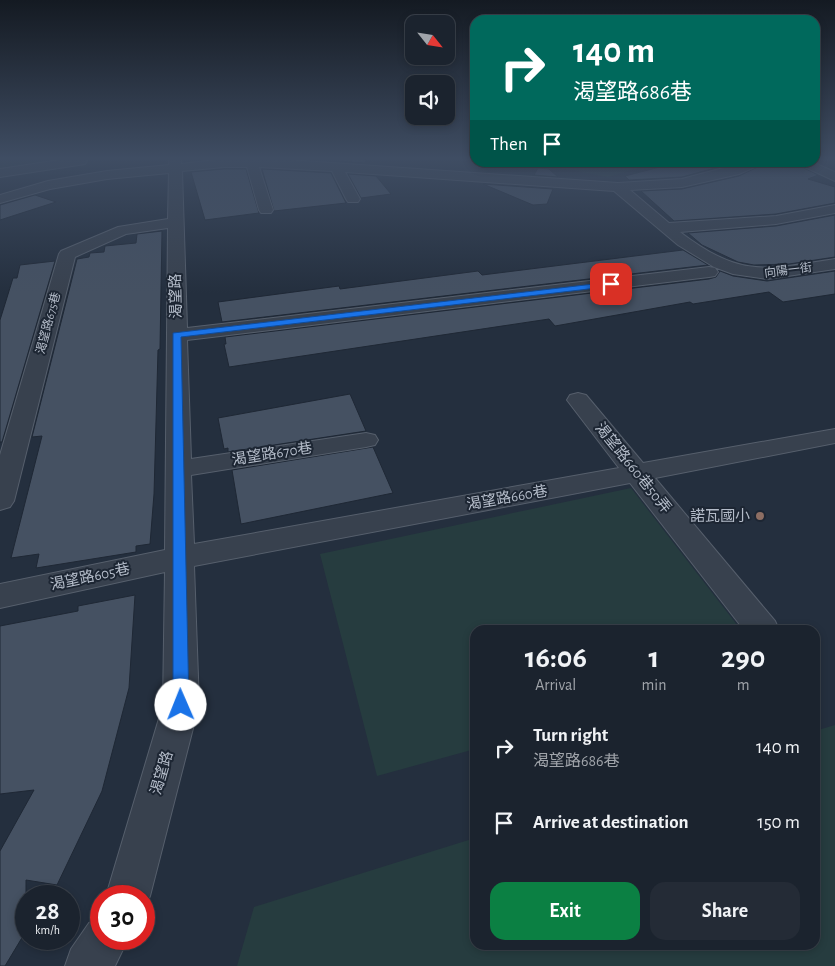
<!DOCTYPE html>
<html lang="en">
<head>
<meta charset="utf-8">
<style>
	body { margin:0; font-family:"Alegreya Sans","Noto Sans TC",sans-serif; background:#242b36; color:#f1f3f6; height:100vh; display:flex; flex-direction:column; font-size:19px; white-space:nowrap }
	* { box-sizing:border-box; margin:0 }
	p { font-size:16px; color:#a0a4aa }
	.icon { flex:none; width:28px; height:28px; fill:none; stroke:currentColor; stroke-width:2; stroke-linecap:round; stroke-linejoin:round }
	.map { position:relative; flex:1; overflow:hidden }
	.drawer { position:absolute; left:470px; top:625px; width:350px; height:325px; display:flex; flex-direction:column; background:#1b232e; border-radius:15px; box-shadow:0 2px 8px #0003,0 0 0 1px #39404a }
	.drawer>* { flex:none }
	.top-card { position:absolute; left:470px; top:15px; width:350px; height:152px; border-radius:15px; box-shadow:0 2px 8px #0003,0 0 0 1px #39404a; background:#00695c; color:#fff; overflow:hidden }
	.needle { width:32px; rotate:120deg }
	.tools { position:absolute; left:405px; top:15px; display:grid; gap:10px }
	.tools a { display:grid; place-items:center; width:50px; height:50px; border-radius:10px; background:#1b232e; box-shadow:0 2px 8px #0003,0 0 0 1px #39404a; font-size:25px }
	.speed { position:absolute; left:15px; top:885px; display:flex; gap:10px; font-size:25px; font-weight:700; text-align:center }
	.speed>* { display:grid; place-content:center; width:65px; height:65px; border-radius:50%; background:#1b232e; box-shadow:0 2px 8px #0003,0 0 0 1px #39404a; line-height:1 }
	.speed small { font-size:12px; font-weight:400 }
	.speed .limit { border:8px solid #d22; background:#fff; color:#111 }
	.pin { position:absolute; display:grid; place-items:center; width:42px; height:42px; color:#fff; margin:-21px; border-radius:10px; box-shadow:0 2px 8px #0006 }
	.me { position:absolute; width:55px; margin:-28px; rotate:359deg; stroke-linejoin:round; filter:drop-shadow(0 0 4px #0008) }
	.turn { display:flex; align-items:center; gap:18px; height:105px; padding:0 20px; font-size:22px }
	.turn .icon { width:65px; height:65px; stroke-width:2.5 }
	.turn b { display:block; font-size:35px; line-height:42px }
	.then { display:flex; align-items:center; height:48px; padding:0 20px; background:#0003; gap:10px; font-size:19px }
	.eta { display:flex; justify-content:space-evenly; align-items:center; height:85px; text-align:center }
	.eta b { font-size:30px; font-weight:600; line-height:35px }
	.cta { display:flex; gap:10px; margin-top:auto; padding:10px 20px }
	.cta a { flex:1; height:58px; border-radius:15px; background:#0b8043; color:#fff; font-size:20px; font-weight:600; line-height:58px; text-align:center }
	.cta a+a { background:#242b36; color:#f1f3f6 }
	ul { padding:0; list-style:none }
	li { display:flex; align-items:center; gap:15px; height:75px; padding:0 20px }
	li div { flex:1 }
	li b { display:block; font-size:19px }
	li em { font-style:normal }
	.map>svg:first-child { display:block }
	.green { fill:#263c3f }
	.building { fill:#455162; stroke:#1f2835 }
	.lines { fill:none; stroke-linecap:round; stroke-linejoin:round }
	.minor-casing { stroke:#565f6c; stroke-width:2 }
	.minor { fill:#38414e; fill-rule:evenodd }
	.route { fill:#1a73e8; stroke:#114b97 }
	.education-dot { fill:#8d6e63; stroke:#1d2633; stroke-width:2 }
	.labels { text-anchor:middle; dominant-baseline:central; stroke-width:4; stroke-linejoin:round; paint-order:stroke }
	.far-street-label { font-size:12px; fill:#b4bcc9; stroke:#1d2633 }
	.street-label { font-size:15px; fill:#b4bcc9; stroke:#1d2633 }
	.poi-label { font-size:15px; fill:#b4bcc9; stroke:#1d2633; text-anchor:end }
</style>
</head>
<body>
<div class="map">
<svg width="835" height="966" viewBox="0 0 835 966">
	<rect width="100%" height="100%" fill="#242f3e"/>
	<!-- green -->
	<g class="green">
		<polygon points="0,157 79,157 0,168"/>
		<polygon points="570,162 654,162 654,163 608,177 556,167"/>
		<polygon points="631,488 741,630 475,630 475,749 377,776 320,554"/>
		<polygon points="835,725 835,966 237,966 254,907 475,838 475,945 815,945 815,731"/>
	</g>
	<!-- building -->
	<g class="building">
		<polygon points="280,157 365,157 366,163"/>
		<polygon points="679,162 737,162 682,177 629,180 625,176"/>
		<polygon points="768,162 792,162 818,175 808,179 835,187 835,203 776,214 674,221 641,191 682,189 739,176"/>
		<polygon points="538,168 549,169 558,177 534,175"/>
		<polygon points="224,169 246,169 259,213 205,220 191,172"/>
		<polygon points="262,169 331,173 346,203 274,211"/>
		<polygon points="348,174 376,176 391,194 361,198"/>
		<polygon points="483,184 553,189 547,204 533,205"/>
		<polygon points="35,195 56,202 0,220 0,205"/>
		<polygon points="835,215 835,257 789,264 754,265 738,262 702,245 688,233 776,226"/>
		<polygon points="162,231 160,349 158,350 154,494 150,544 136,546 136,552 36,568 39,554 11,558 42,436 32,437 77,259 89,257 90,253 104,252 105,246 136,243 137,234"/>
		<polygon points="683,250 708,265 222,322 218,302 339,286 340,289 478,271 482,275"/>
		<polygon points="55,261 2,442 0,442 0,320 5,304 13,278 17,278 20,265"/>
		<polygon points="720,271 733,276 767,281 835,271 835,294 783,302 769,292 693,304 690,302 555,326 549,319 229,367 224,344 226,344 225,337 709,279 716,277"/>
		<polygon points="350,394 366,431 228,452 228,448 224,449 218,418"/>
		<polygon points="373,447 393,493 241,524 232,470"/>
		<polygon points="135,595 129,688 102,791 57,885 26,880 26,931 5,966 0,966 0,851 34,790 0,794 0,626 78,611 78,606"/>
	</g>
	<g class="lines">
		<defs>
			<g id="minor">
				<polygon points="80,157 85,158 87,161 85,164 0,177 0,169"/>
				<path d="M169 157H181V164L224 159H275L618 183 682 179 746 162H766L739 174 682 187 630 190 669 223 776 216 835 205V213L776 224 680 232C741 278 764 270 835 259V269L767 279 733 274 714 267 678 245 614 191 345 172 360 199 358 202H348L346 199 332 171 259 167 273 210 271 213H261L259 210 247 167H224L182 171 187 328 709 267 715 268 718 272 715 276 709 277 187 340 191 459 366 433 375 435 378 440 375 445 366 447 191 475 194 544 619 468 567 400 570 395 578 393 586 395 643 463 835 429V443L655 478 775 621 779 630H744L630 483 194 566 199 705 150 896 144 911V896H106L163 705 165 572 0 608V584L165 550 168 228 126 234 75 257 14 501 10 507 0 510V455L59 254 61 251 118 227 168 219 169 173 107 179 50 189 0 203V195L48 181 107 171 169 165Z"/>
				<polygon points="794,162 812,162 835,172 835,181"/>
				<polygon points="101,918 101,939 128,939 115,966 65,966 71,949 89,923"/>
			</g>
		</defs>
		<!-- minor casing -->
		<use href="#minor" class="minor-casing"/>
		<!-- minor -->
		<use href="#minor" class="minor"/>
	</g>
	<!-- sky -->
	<linearGradient id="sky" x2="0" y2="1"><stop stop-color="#141a22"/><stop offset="0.54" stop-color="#3f4d63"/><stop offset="1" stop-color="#3f4d63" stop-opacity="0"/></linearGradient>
	<rect width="835" height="293" fill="url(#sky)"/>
	<!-- route -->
	<polygon class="route" points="611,282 615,284 614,286 181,337 189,705 187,710 181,712 176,710 173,705 173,333"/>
	<!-- markers -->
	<circle class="education-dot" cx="760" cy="516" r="5"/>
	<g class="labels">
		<!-- far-street labels -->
		<g class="far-street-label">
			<text transform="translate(788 270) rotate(-7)">向陽一街</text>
			<text transform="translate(48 323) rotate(-75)">渴望路675巷</text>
		</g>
		<!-- street labels -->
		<g class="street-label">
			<text transform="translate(176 296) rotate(-91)">渴望路</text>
			<text transform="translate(272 454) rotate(-9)">渴望路670巷</text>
			<text transform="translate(633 468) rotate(51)">渴望路660巷50弄</text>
			<text transform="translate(507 498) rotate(-10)">渴望路660巷</text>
			<text transform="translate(90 577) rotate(-12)">渴望路605巷</text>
			<text transform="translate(162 773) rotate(-74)">渴望路</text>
		</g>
		<!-- poi labels -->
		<g class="poi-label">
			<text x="750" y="516">諾瓦國小</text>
		</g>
	</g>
</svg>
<div class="tools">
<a><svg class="needle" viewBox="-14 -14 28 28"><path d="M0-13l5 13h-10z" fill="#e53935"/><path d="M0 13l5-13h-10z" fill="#a0a4aa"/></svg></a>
<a><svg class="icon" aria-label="sound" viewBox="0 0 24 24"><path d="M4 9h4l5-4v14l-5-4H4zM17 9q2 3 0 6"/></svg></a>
</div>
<div class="speed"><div>28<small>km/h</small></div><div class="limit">30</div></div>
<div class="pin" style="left:611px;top:284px;background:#d93025"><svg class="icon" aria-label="arrive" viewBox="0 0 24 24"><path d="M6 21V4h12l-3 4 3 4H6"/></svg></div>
<svg class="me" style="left:181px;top:705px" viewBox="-20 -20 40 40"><circle r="19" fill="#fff"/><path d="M0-13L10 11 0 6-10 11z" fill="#1a73e8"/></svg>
<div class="top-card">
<div class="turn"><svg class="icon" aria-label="right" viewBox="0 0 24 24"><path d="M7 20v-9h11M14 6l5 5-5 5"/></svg><div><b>140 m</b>渴望路686巷</div></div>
<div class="then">Then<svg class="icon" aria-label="arrive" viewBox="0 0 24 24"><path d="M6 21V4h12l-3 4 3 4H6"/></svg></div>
</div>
<section class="drawer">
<div class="eta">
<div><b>16:06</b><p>Arrival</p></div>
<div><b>1</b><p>min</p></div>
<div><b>290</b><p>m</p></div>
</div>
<ul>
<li><svg class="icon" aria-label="right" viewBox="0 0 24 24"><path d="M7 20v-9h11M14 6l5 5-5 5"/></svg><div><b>Turn right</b><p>渴望路686巷</p></div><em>140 m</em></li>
<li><svg class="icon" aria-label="arrive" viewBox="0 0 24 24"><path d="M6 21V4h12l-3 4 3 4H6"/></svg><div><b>Arrive at destination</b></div><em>150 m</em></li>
</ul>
<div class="cta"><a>Exit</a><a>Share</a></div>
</section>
</div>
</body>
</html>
